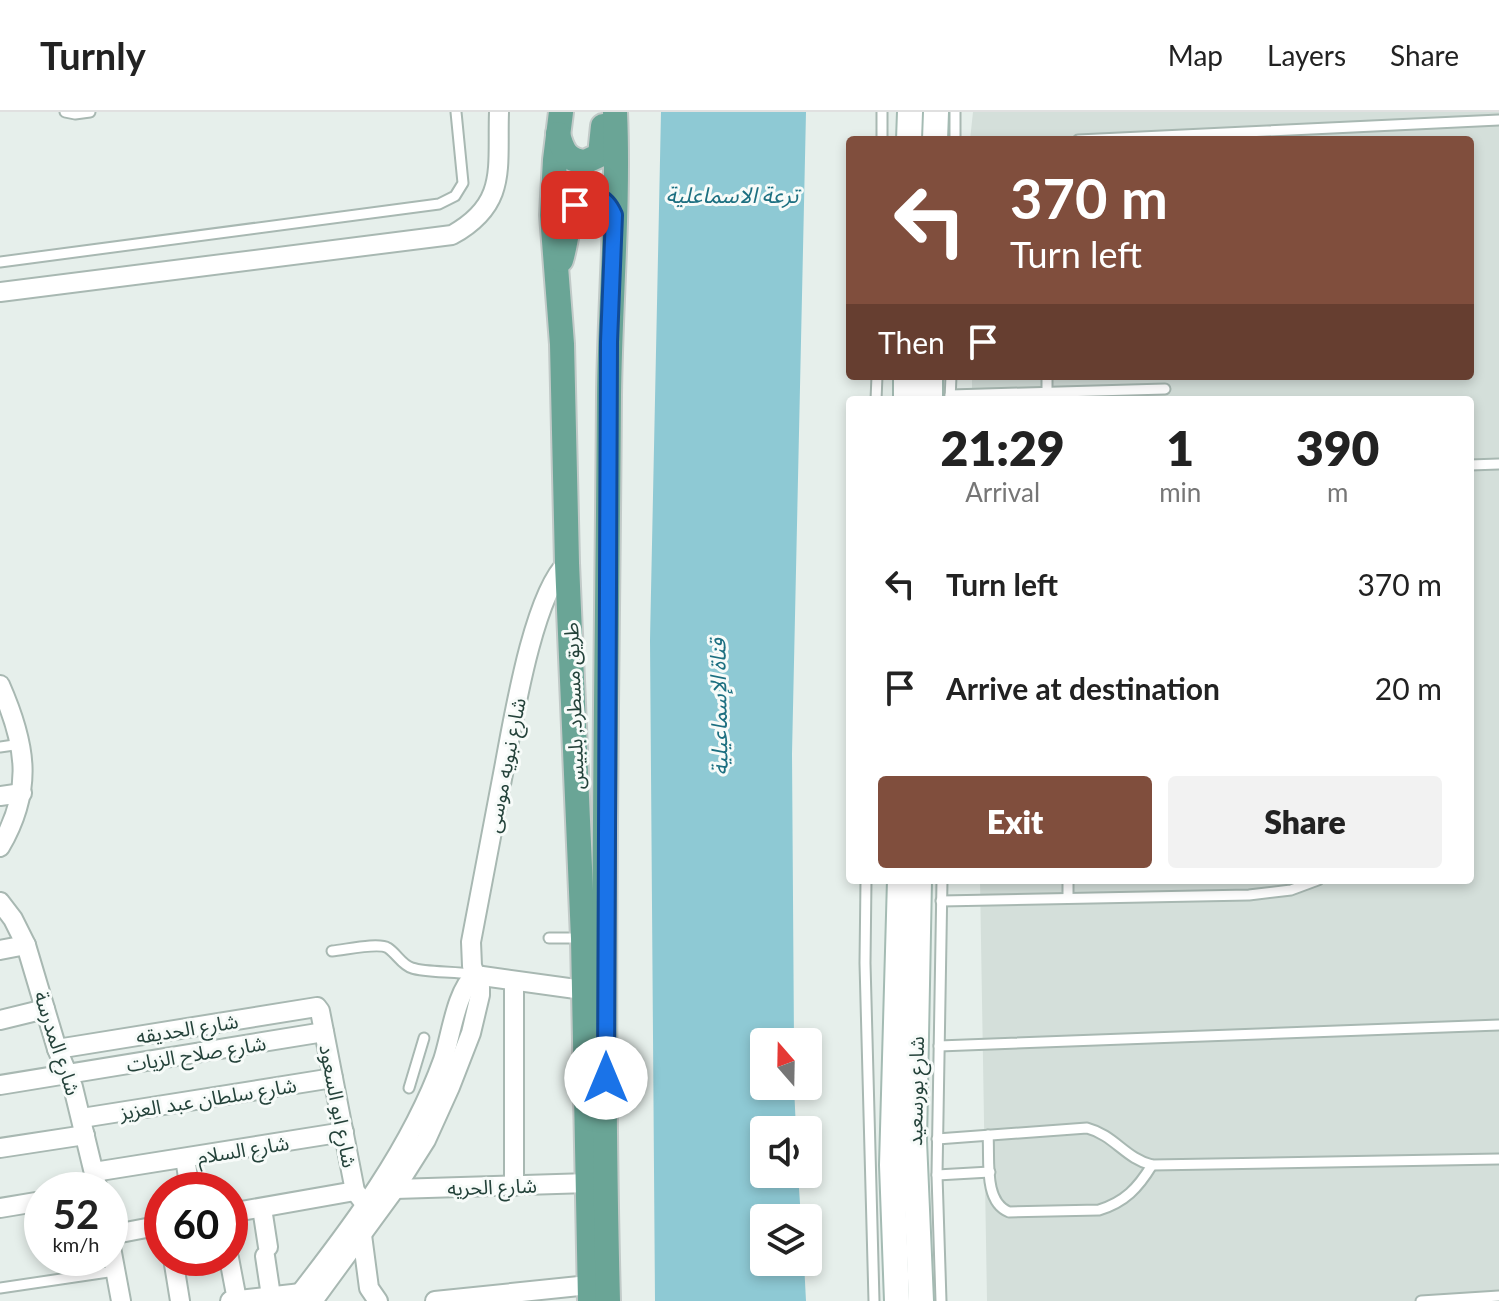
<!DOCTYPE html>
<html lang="en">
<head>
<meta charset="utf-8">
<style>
	body { margin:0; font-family:Lato,"Noto Sans Arabic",sans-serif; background:#f2f2f2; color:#222; height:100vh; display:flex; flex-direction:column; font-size:30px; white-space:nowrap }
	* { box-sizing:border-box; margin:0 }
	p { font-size:26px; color:#767676 }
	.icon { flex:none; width:44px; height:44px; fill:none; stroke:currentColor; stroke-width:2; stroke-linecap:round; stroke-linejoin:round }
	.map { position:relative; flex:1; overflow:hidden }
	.panel { position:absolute; left:846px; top:284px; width:628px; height:488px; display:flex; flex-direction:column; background:#fff; border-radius:8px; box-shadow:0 4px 12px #0003 }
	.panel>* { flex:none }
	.top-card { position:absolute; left:846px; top:24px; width:628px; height:244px; border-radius:8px; box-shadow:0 4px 12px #0003; background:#804e3d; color:#fff; overflow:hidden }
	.needle { width:52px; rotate:340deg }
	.fabs { position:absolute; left:750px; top:916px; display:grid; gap:16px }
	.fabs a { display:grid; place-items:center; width:72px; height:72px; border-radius:8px; background:#fff; box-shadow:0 4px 12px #0003; font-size:40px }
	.speed { position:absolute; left:24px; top:1060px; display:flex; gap:16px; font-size:40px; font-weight:700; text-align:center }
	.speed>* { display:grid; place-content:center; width:104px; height:104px; border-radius:50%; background:#fff; box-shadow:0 4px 12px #0003; line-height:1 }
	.speed small { font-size:20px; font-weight:400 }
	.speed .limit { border:12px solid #d22; background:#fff; color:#111 }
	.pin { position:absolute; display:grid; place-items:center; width:68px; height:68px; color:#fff; margin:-34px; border-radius:16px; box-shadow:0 4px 12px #0006 }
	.me { position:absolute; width:88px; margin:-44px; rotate:0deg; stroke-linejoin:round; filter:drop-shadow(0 0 6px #0008) }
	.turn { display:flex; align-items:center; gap:28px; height:168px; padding:0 32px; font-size:36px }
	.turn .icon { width:104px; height:104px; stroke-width:2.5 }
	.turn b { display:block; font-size:56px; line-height:68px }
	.then { display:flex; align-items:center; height:76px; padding:0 32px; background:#0003; gap:16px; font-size:30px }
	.eta { display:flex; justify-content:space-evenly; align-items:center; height:136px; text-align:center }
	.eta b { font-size:48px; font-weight:800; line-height:56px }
	.cta { display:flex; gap:16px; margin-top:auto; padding:16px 32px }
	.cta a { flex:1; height:92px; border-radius:8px; background:#804e3d; color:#fff; font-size:32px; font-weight:800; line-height:92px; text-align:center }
	.cta a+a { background:#f2f2f2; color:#222 }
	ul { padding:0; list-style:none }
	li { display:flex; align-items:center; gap:24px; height:104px; padding:0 32px }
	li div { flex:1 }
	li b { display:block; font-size:30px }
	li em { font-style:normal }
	header { display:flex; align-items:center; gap:48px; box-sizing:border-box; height:112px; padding:0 40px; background:#fff; border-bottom:2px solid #e0e0e0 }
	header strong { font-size:38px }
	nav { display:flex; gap:44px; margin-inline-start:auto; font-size:28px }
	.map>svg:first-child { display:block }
	.built { fill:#d4dfda }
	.water { fill:#8ec9d4 }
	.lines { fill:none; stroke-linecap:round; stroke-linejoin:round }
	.lane-casing { stroke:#a8b8b2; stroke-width:13 }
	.street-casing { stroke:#a8b8b2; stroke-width:22 }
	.secondary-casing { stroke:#a4bbb3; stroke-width:28 }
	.primary-casing { stroke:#c2cac8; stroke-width:28 }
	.lane { stroke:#fff; stroke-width:9 }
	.street { stroke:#fff; stroke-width:18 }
	.secondary { stroke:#fff; stroke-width:24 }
	.primary { stroke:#6aa596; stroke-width:24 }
	.route-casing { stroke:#114b97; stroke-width:20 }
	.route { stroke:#1a73e8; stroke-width:14 }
	.labels { text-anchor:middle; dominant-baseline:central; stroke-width:6; stroke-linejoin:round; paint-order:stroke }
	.street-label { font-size:20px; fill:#24423a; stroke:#f7fbf9 }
	.water-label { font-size:22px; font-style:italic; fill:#1c6f80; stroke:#f7fbf9 }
</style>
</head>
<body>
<header>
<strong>Turnly</strong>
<nav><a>Map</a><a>Layers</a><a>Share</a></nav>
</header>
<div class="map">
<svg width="1499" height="1189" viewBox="0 0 1499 1189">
	<rect width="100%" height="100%" fill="#e6efeb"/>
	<!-- built -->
	<polygon class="built" points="973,0 1499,0 1499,1189 987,1189 980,768 1470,768 1470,288 972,288 972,264 1470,264 1470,28 970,28"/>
	<!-- water -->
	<polygon class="water" points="661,0 806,0 792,642 794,930 764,930 764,974 794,974 796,1018 764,1018 764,1062 798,1062 801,1106 764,1106 764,1150 804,1150 806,1189 655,1189 650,528"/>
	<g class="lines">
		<defs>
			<g id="lane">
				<polyline points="65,0 75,2 90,0"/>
				<polyline points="882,28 882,0"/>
				<polyline points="955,28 955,0"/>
				<polyline points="1078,28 1499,8"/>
				<polyline points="0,150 439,92 455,84 463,71 456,0"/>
				<polyline points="1047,264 1047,282"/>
				<polyline points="950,283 1165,277"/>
				<polyline points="876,288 877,264"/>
				<polyline points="950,288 951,264"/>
				<polyline points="1470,353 1499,352"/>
				<polyline points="0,635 21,632"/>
				<polyline points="866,768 865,851 874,1189"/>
				<polyline points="1068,786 1068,768"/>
				<polyline points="941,789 1249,783 1291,778 1318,768"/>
				<polyline points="549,826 583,826"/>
				<path d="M332 839C345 838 378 830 388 836 397 842 402 853 412 856 427 861 456 859 475 863"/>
				<polyline points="939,934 1499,913"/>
				<polyline points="409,976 424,926"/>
				<path d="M988 1023C990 1046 983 1090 1009 1100L1099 1098C1125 1090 1138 1076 1152 1053"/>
				<path d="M937 1027 1087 1016C1114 1023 1126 1047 1152 1053L1499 1047"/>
				<polyline points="937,1063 990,1060"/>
				<polyline points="0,1176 115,1159"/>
				<polyline points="941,1189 937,1063 942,768"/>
				<polyline points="1421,1189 1499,1184"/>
			</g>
			<g id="street">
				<path d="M0 180 452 123C508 92 497 56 499 0"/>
				<path d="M0 573C26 632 34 677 0 735"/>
				<polyline points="0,684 22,681"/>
				<polyline points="0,790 13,807 26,833 57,937 73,975 98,1078"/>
				<polyline points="0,838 26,833"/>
				<polyline points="475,863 583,878"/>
				<polyline points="514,869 514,1074"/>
				<polyline points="0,908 45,897"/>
				<polyline points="57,937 317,895 320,899 355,1079 365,1092"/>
				<polyline points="0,973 324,920"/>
				<polyline points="82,1006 333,966"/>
				<polyline points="0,1036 85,1023"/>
				<polyline points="185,1046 190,1078"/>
				<polyline points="94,1060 344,1020"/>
				<polyline points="395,1077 589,1071"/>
				<polyline points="0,1096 42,1089"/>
				<polyline points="262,1096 268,1135"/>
				<polyline points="230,1101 355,1079"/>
				<polyline points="110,1123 162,1113"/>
				<polyline points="362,1123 369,1176 378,1189"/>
				<polyline points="110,1130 121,1189"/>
				<polyline points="265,1144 271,1184"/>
				<polyline points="173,1146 180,1189"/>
				<polyline points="229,1146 237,1188"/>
				<polyline points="230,1189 301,1181"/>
				<path d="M294 1189C352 1115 411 1037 443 948 451 924 456 879 475 863"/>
				<path d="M313 1189 395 1077 426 1028 450 975 471 921 480 883V875L472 854 471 830C481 776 492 721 502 667 512 616 532 484 567 451"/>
				<polyline points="435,1189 589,1173"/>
			</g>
			<g id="secondary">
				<polyline points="909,28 910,0"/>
				<polyline points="935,28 936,0"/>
				<polyline points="906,288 906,264"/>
				<polyline points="930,288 930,264"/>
				<polyline points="919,768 914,1029 921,1189"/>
				<polyline points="897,1189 892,1053 900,768"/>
			</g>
			<g id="primary">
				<polyline points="561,0 555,48 552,103 562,232 567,451 583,826 590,1189"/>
				<path d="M558 22C562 38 567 49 585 50L600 43 603 14"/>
				<path d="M561 148C569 125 567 70 604 87L614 103"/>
				<path d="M608 1189C600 887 607 585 609 284 610 189 619 94 615 0"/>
			</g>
		</defs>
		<!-- lane casing -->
		<use href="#lane" class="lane-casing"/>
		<!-- street casing -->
		<use href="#street" class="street-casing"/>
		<!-- secondary casing -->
		<use href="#secondary" class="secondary-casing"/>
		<!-- primary casing -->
		<use href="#primary" class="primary-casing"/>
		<!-- lane -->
		<use href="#lane" class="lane"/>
		<!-- street -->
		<use href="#street" class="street"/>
		<!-- secondary -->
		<use href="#secondary" class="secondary"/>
		<!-- primary -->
		<use href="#primary" class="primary"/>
	</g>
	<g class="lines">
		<defs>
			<path id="route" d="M575 93C590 77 606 84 614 103L609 230 606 966"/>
		</defs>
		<!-- route casing -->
		<use href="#route" class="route-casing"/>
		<!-- route -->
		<use href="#route" class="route"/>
	</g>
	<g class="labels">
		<!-- street labels -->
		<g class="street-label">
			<text transform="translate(573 594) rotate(-92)">طريق مسطرد, بلبيس</text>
			<text transform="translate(505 653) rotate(-79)">شارع نبويه موسى</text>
			<text transform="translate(187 916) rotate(-9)">شارع الحديقه</text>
			<text transform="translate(58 931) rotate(72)">شارع المدرسة</text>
			<text transform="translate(196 941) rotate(-9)">شارع صلاح الزيات</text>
			<text transform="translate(915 979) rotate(-89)">شارع بورسعيد</text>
			<text transform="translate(208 986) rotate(-9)">شارع سلطان عبد العزيز</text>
			<text transform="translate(339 994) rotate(79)">شارع ابو السعود</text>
			<text transform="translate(243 1037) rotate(-9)">شارع السلام</text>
			<text transform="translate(492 1074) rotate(-2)">شارع الحريه</text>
		</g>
		<!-- water labels -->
		<g class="water-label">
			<text x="732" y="82">ترعة الاسماعلية</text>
			<text transform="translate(718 595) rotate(-91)">قناة الإسماعيلية</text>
		</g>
	</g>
</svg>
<div class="fabs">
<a><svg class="needle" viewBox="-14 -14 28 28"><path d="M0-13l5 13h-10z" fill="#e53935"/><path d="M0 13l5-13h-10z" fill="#767676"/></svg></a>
<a><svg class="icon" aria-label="sound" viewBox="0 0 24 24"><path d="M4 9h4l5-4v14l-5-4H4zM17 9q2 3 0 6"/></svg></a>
<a><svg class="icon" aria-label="layers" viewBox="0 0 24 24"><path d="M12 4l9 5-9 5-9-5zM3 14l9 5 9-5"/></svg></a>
</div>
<div class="speed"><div>52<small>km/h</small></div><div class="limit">60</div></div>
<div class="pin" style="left:575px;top:93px;background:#d93025"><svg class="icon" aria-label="arrive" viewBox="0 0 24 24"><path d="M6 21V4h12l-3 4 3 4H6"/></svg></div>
<svg class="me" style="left:606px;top:966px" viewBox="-20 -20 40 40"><circle r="19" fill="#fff"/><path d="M0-13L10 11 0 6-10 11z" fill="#1a73e8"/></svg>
<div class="top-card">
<div class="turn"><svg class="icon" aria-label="left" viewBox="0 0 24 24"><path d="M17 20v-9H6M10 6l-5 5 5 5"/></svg><div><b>370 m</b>Turn left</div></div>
<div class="then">Then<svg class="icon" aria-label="arrive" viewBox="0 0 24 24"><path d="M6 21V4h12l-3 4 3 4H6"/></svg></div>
</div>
<section class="panel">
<div class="eta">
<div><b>21:29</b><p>Arrival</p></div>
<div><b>1</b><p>min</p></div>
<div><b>390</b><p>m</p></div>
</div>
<ul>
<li><svg class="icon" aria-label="left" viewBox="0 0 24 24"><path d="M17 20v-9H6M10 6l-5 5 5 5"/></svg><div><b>Turn left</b></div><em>370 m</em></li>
<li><svg class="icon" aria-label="arrive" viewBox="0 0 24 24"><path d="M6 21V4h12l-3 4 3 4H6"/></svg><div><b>Arrive at destination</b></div><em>20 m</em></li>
</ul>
<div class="cta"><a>Exit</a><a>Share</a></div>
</section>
</div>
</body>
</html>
